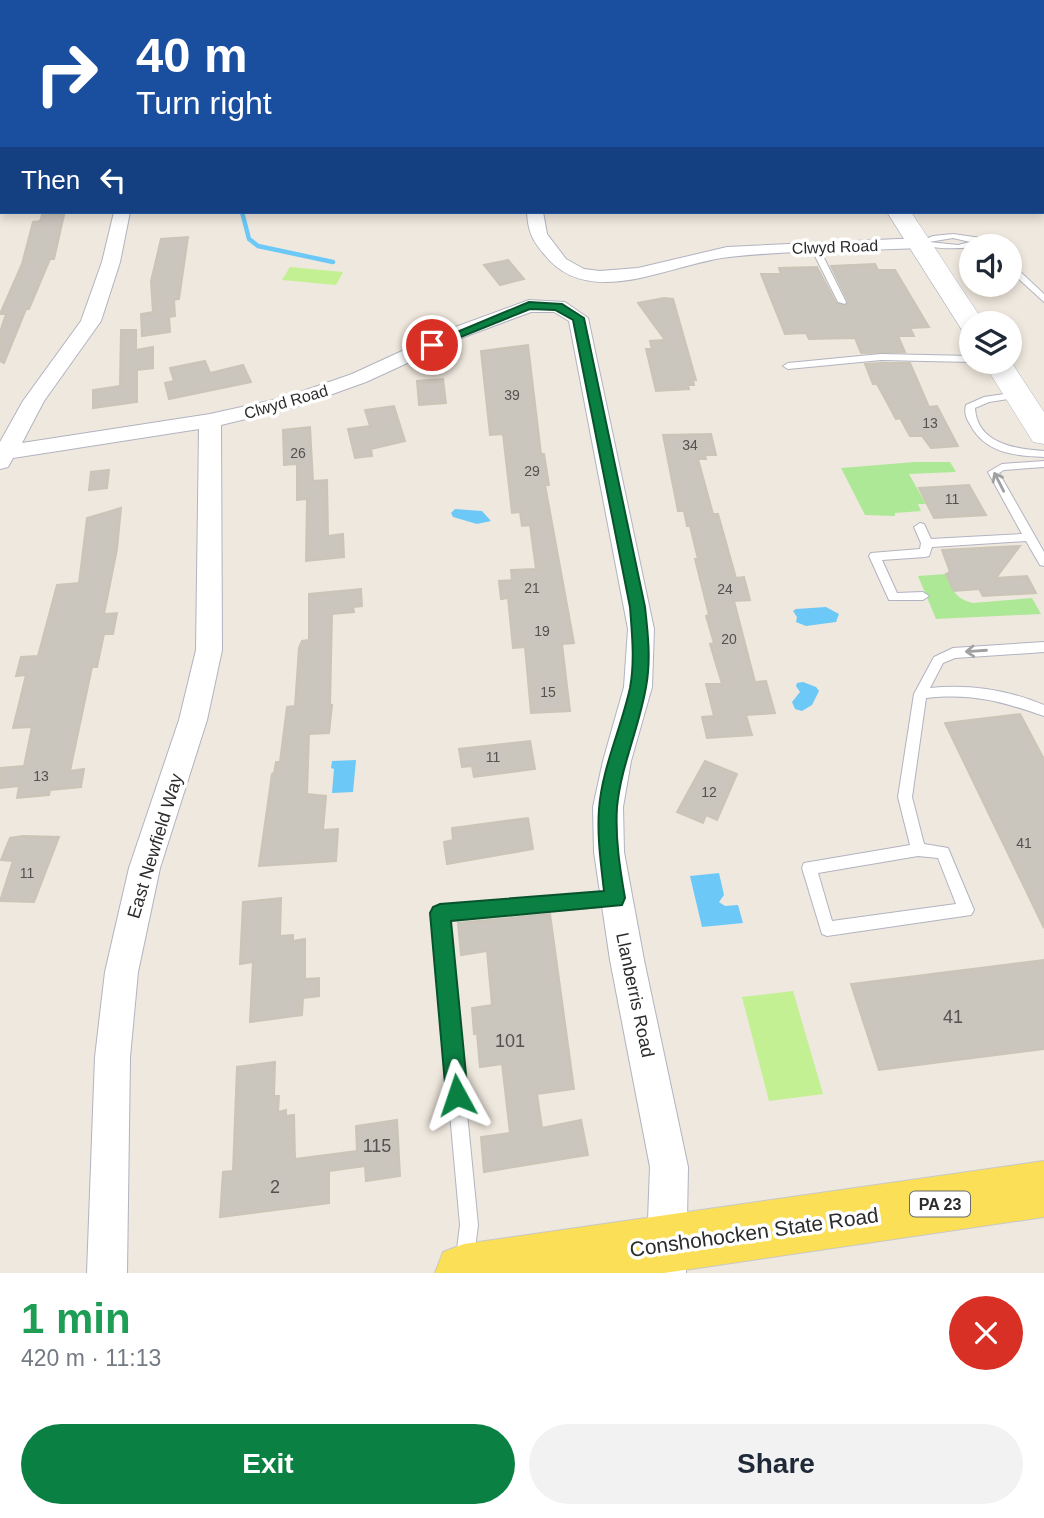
<!DOCTYPE html>
<html lang="en">
<head>
<meta charset="utf-8">
<style>
	body { margin:0; font-family:Arial,sans-serif; background:#f2f2f3; color:#1f2937; height:100vh; display:flex; flex-direction:column; font-size:26px; white-space:nowrap }
	* { box-sizing:border-box; margin:0 }
	p { font-size:23px; color:#747a83 }
	.icon { flex:none; width:38px; height:38px; fill:none; stroke:currentColor; stroke-width:2; stroke-linecap:round; stroke-linejoin:round }
	.map { position:relative; height:1273px; overflow:hidden }
	.sheet { display:flex; flex-direction:column; background:#fff; flex:1 }
	.sheet>* { flex:none }
	.banner { position:absolute; left:0px; top:0px; width:1045px; height:214px; box-shadow:0 4px 10px #0003; background:#1a4fa0; color:#fff; overflow:hidden }
	.fabs { position:absolute; left:959px; top:234px; display:grid; gap:14px }
	.fabs a { display:grid; place-items:center; width:63px; height:63px; border-radius:50%; background:#fff; box-shadow:0 4px 10px #0003; font-size:35px }
	.pin { position:absolute; display:grid; place-items:center; width:60px; height:60px; color:#fff; margin:-30px; border:4px solid #fff; border-radius:50%; box-shadow:0 2px 7px #0007 }
	.me { position:absolute; width:77px; margin:-38px; rotate:355deg; stroke-linejoin:round; filter:drop-shadow(0 0 5px #0008) }
	.turn { display:flex; align-items:center; gap:24px; height:147px; padding:0 21px; font-size:32px }
	.turn .icon { width:91px; height:91px; stroke-width:2.5 }
	.turn b { display:block; font-size:49px; line-height:60px }
	.then { display:flex; align-items:center; height:66px; padding:0 21px; background:#0003; gap:14px; font-size:26px }
	.round { display:grid; place-items:center; flex:none; width:74px; height:74px; border-radius:37px; background:#f2f2f3 }
	.overview { display:flex; align-items:center; justify-content:space-between; height:119px; padding:0 21px }
	h1 { font-size:42px; font-weight:700; line-height:52px; color:#1e9e55 }
	.action { display:flex; gap:14px; margin-top:auto; padding:14px 21px }
	.action a { flex:1; height:80px; border-radius:42px; background:#0b8043; color:#fff; font-size:28px; font-weight:700; line-height:80px; text-align:center }
	.action a+a { background:#f2f2f3; color:#1f2937 }
	.map>svg:first-child { display:block }
	.green { fill:#ade897 }
	.pitch { fill:#c2f092 }
	.water { fill:#6bc8f7 }
	.lines { fill:none; stroke-linecap:round; stroke-linejoin:round }
	.stream-far1 { stroke:#6bc8f7; stroke-width:3.5 }
	.stream { stroke:#6bc8f7; stroke-width:4.5 }
	.building { fill:#cac5bd; stroke:#cac5b7; stroke-width:2 }
	.lane-casing { stroke:#b2b3c1; stroke-width:2 }
	.street-casing { stroke:#b2b3c1; stroke-width:2 }
	.secondary-casing { stroke:#b2b3c1; stroke-width:1 }
	.primary-casing { stroke:#c8c8c8; stroke-width:2 }
	.lane { fill:#fff; fill-rule:evenodd }
	.street { fill:#fff; fill-rule:evenodd }
	.secondary { fill:#fff; fill-rule:evenodd }
	.primary { fill:#fadf57; fill-rule:evenodd }
	.oneway { stroke:#a0a0a0 }
	.route { fill:#0b8043; stroke:#07532c; stroke-width:2 }
	.labels { text-anchor:middle; dominant-baseline:central; stroke-width:7; stroke-linejoin:round; paint-order:stroke }
	.number-label { font-size:14px; fill:#545250 }
	.far-street-label { font-size:16px; fill:#2c2c2c; stroke:#fff }
	.shield { fill:#fff; stroke:#6b6b6b; stroke-width:2 }
	.shield-label { font-size:16px; font-weight:bold; fill:#2c2c2c }
	.street-label { font-size:18px; fill:#2c2c2c; stroke:#fff }
	.near-number-label { font-size:18px; fill:#545250 }
	.near-street-label { font-size:21px; fill:#2c2c2c; stroke:#fff }
</style>
</head>
<body>
<div class="map">
<svg width="1044" height="1273" viewBox="0 0 1044 1273">
	<rect width="100%" height="100%" fill="#efe8de"/>
	<!-- green -->
	<g class="green">
		<polygon points="915,462 950,462 956,472 909,474 926,504 918,504 921,511 895,513 895,516 865,515 841,468"/>
		<path d="M946 574C954 590 953 598 973 603L1032 598 1041 614 936 619 918 576Z"/>
	</g>
	<!-- pitch -->
	<g class="pitch">
		<polygon points="290,267 343,272 336,285 282,280"/>
		<polygon points="793,991 823,1094 769,1101 742,997"/>
	</g>
	<!-- water -->
	<g class="water">
		<polygon points="455,509 482,511 491,521 477,524 453,517 451,513"/>
		<polygon points="826,607 839,614 836,622 806,626 796,622 797,617 793,611 796,609"/>
		<polygon points="803,682 816,687 819,691 812,705 802,711 795,709 792,702 800,692 796,686 797,683"/>
		<polygon points="356,760 353,792 332,793 334,769 331,768 332,761"/>
		<polygon points="719,873 724,895 719,902 725,906 738,905 743,923 702,927 690,876"/>
	</g>
	<g class="lines">
		<!-- stream-far1 -->
		<polyline class="stream-far1" points="142,2 144,0"/>
		<!-- stream -->
		<polyline class="stream" points="242,212 249,239 258,246 333,262"/>
	</g>
	<!-- building -->
	<g class="building">
		<polygon points="43,212 60,212 59,215 64,215 54,259 50,259 29,309 26,309 4,363 0,361 0,332 6,314 0,314 22,264 33,222 40,221"/>
		<polygon points="188,237 179,299 174,300 175,316 169,317 170,332 142,336 141,314 153,312 151,281 161,239"/>
		<polygon points="508,260 524,279 500,285 484,265"/>
		<polygon points="875,264 878,270 895,270 929,327 910,328 914,336 898,336 905,352 861,353 855,338 809,339 806,333 785,334 761,274 781,274 779,268 817,267 836,303 846,306 848,301 831,266"/>
		<polygon points="664,298 673,299 696,380 693,379 694,385 688,385 689,389 656,391 646,349 652,349 650,341 665,340 638,303"/>
		<polygon points="121,330 136,330 136,350 153,347 153,368 137,370 137,402 93,408 93,390 120,386"/>
		<polygon points="528,345 541,454 544,454 549,485 545,485 574,643 562,644 570,711 531,713 525,647 513,648 508,598 501,599 499,581 512,580 511,570 536,569 530,525 522,526 520,512 512,513 503,434 490,435 481,351"/>
		<polygon points="205,361 210,373 243,365 251,382 169,399 165,383 174,381 170,368"/>
		<polygon points="881,363 910,363 929,407 937,406 958,446 931,448 922,436 910,436 900,418 896,419 877,384 873,384 865,364"/>
		<polygon points="443,379 446,403 419,405 417,381"/>
		<polygon points="394,406 405,441 371,449 372,456 355,458 348,429 370,426 365,410"/>
		<polygon points="310,427 313,481 327,480 328,536 343,534 344,557 306,561 307,499 297,500 297,464 284,465 283,430"/>
		<polygon points="711,434 716,455 705,455 706,459 698,459 713,514 718,514 736,578 744,577 750,600 734,601 755,682 766,681 775,713 746,715 752,735 707,738 702,717 714,716 706,684 722,684 710,644 714,643 706,616 709,615 695,559 698,559 690,526 687,526 684,511 678,511 663,435"/>
		<polygon points="109,470 107,488 89,490 91,472"/>
		<polygon points="969,485 986,515 934,518 919,488"/>
		<polygon points="121,508 117,549 104,614 117,613 113,634 104,634 97,667 92,667 70,771 84,769 81,787 50,790 49,795 17,798 19,786 0,788 0,768 24,766 32,727 13,728 26,675 16,676 21,657 38,656 57,585 79,583 87,518"/>
		<polygon points="1020,546 996,578 1027,576 1036,593 983,596 979,589 954,591 946,574 950,572 942,550"/>
		<polygon points="361,589 362,606 353,607 354,612 332,614 330,705 332,705 329,733 309,734 307,794 326,796 323,830 338,829 336,861 259,866 272,774 274,773 276,762 280,762 287,707 295,706 299,648 302,641 309,640 309,594"/>
		<polygon points="1020,714 1044,759 1044,928 945,723"/>
		<polygon points="530,741 535,769 474,777 472,766 462,767 459,749"/>
		<polygon points="705,761 737,774 717,820 706,815 703,823 677,812"/>
		<polygon points="528,818 533,849 447,864 444,842 453,840 452,828"/>
		<polygon points="23,836 59,837 34,902 0,901 13,861 1,860 10,838"/>
		<polygon points="281,898 280,936 293,935 293,941 305,939 305,979 319,978 319,996 303,998 302,1015 250,1022 253,962 240,964 243,902"/>
		<polygon points="550,914 574,1089 537,1094 542,1128 581,1120 588,1155 484,1172 481,1137 510,1133 502,1064 480,1067 477,1034 474,1034 472,1008 492,1005 487,951 461,955 458,923"/>
		<polygon points="1044,960 1044,1049 879,1070 851,984"/>
		<polygon points="275,1062 274,1096 279,1096 278,1112 286,1110 286,1116 294,1115 295,1159 357,1151 356,1126 397,1120 400,1176 366,1181 365,1166 329,1171 329,1203 220,1217 223,1172 233,1171 237,1067"/>
	</g>
	<g class="lines">
		<defs>
			<g id="lane">
				<polygon points="0,0 8,0 1,4"/>
				<rect x="443" y="0" width="6" height="2"/>
				<polygon points="520,0 526,0 527,2 521,2"/>
				<polygon points="793,0 797,1 798,2 790,2"/>
				<polygon points="876,0 882,0 884,2 877,2"/>
				<polygon points="0,46 2,47 2,51 0,50"/>
				<rect x="0" y="65" width="2" height="4"/>
				<rect x="1043" y="77" width="1" height="4"/>
				<path d="M953 234 981 238 989 247C964 247 947 251 920 245L916 243 933 236ZM953 238 970 242 958 245 929 242Z"/>
				<polygon points="812,246 819,248 846,302 845,304 838,302 811,248"/>
				<polygon points="1010,265 1013,265 1044,294 1044,302 1010,271"/>
				<polygon points="881,354 971,356 971,362 881,360 788,369 783,366 788,363"/>
				<path d="M1018 392 1021 393V397L989 402 975 408C977 444 1016 449 1044 451V457C1015 456 986 453 971 426 966 418 964 413 966 405L984 397Z"/>
				<polygon points="1044,461 1044,467 1004,470 999,473 1044,552 1044,566 1040,565 1026,541 932,547 929,556 925,557 882,560 897,593 923,592 929,596 923,600 889,600 869,556 871,553 920,549 921,543 914,527 920,523 924,524 931,539 1022,534 988,472 1002,464"/>
				<path d="M1044 642V652L955 658 943 663 930 688C969 684 1008 690 1044 705V716C1000 701 973 693 926 698L912 797 924 844 948 848 974 910 971 915 827 936 822 934 802 868 804 863 910 845 898 797 914 694 934 657 953 648ZM918 856 938 858 956 904 832 921 818 873Z"/>
				<polygon points="615,892 620,894 622,899 620,904 615,906 448,919 478,1225 472,1273 454,1273 460,1225 432,913 435,908 440,906"/>
			</g>
			<g id="street">
				<polygon points="182,0 195,0 196,2 183,2"/>
				<polygon points="114,212 130,212 120,262 101,321 44,401 22,443 210,414 286,397 352,374 450,329 529,300 565,302 588,318 654,629 652,687 631,761 623,807 624,852 644,960 688,1167 686,1273 646,1273 650,1167 610,960 594,852 593,807 603,761 624,687 628,629 569,321 554,312 531,312 464,337 366,382 299,406 221,425 222,650 207,720 160,868 138,972 130,1057 127,1273 87,1273 95,1057 105,972 129,868 179,720 196,650 199,429 13,458 8,467 0,469 0,442 23,401 81,321 102,262"/>
				<path d="M527 212H543L547 234 566 259 584 269 600 271 638 268 727 247 920 238 929 243 920 248C857 251 792 250 729 257 672 263 589 312 544 254 532 240 528 231 527 212Z"/>
			</g>
			<g id="secondary">
				<polygon points="748,0 766,0 767,2 749,2"/>
				<polygon points="887,212 911,212 985,324 971,324 971,332 962,330"/>
				<polygon points="1010,360 1044,412 1044,444 1033,442 983,362 1010,362"/>
			</g>
			<g id="primary">
				<rect x="1043" y="58" width="1" height="12"/>
				<rect x="0" y="97" width="2" height="12"/>
				<polygon points="1044,1161 1044,1217 664,1273 435,1273 443,1252 464,1244"/>
			</g>
		</defs>
		<!-- lane casing -->
		<use href="#lane" class="lane-casing"/>
		<!-- street casing -->
		<use href="#street" class="street-casing"/>
		<!-- secondary casing -->
		<use href="#secondary" class="secondary-casing"/>
		<!-- primary casing -->
		<use href="#primary" class="primary-casing"/>
		<!-- lane -->
		<use href="#lane" class="lane"/>
		<!-- street -->
		<use href="#street" class="street"/>
		<!-- secondary -->
		<use href="#secondary" class="secondary"/>
		<!-- primary -->
		<use href="#primary" class="primary"/>
	</g>
	<!-- one-way arrows -->
	<defs><path id="oneway-shaft" d="M-6 0H5M1.5-3L5.5 0L1.5 3" fill="none" stroke-width="1.6" stroke-linecap="round" stroke-linejoin="round" transform="scale(1.75)"/></defs>
	<g class="oneway">
		<use href="#oneway-shaft" transform="translate(999 482) rotate(-117)"/>
		<use href="#oneway-shaft" transform="translate(976 651) rotate(176)"/>
	</g>
	<!-- route -->
	<path class="route" d="M529 302 562 304 584 318 645 607C648 634 651 660 646 687 639 728 621 766 617 807 615 838 620 869 625 898L622 905 451 921 468 1095 465 1103 457 1106 449 1103 446 1095 430 913 433 907 440 904 604 891C601 864 597 837 599 809 602 768 621 729 630 688 635 661 632 634 630 607L573 320 555 310 530 309 436 347 426 345Z"/>
	<g class="labels">
		<!-- number labels -->
		<g class="number-label">
			<text x="512" y="395">39</text>
			<text x="930" y="423">13</text>
			<text x="690" y="445">34</text>
			<text x="298" y="453">26</text>
			<text x="532" y="471">29</text>
			<text x="952" y="499">11</text>
			<text x="532" y="588">21</text>
			<text x="725" y="589">24</text>
			<text x="542" y="631">19</text>
			<text x="729" y="639">20</text>
			<text x="548" y="692">15</text>
			<text x="493" y="757">11</text>
			<text x="41" y="776">13</text>
			<text x="709" y="792">12</text>
			<text x="1024" y="843">41</text>
			<text x="27" y="873">11</text>
		</g>
		<!-- far-street labels -->
		<g class="far-street-label">
			<text transform="translate(835 247) rotate(-2)">Clwyd Road</text>
			<text transform="translate(286 402) rotate(-16)">Clwyd Road</text>
		</g>
		<!-- shield labels -->
		<rect class="shield" x="910" y="1191.5" width="60" height="25" rx="5"/>
		<g class="shield-label">
			<text x="940" y="1204">PA 23</text>
		</g>
		<!-- street labels -->
		<g class="street-label">
			<text transform="translate(155 846) rotate(-73)">East Newfield Way</text>
			<text transform="translate(635 995) rotate(78)">Llanberris Road</text>
		</g>
		<!-- near-number labels -->
		<g class="near-number-label">
			<text x="953" y="1017">41</text>
			<text x="510" y="1041">101</text>
			<text x="377" y="1146">115</text>
			<text x="275" y="1187">2</text>
		</g>
		<!-- near-street labels -->
		<g class="near-street-label">
			<text transform="translate(754 1232) rotate(-8)">Conshohocken State Road</text>
		</g>
	</g>
</svg>
<div class="fabs">
<a><svg class="icon" aria-label="sound" viewBox="0 0 24 24"><path d="M4 9h4l5-4v14l-5-4H4zM17 9q2 3 0 6"/></svg></a>
<a><svg class="icon" aria-label="layers" viewBox="0 0 24 24"><path d="M12 4l9 5-9 5-9-5zM3 14l9 5 9-5"/></svg></a>
</div>
<div class="pin" style="left:432px;top:345px;background:#d93025"><svg class="icon" aria-label="arrive" viewBox="0 0 24 24"><path d="M6 21V4h12l-3 4 3 4H6"/></svg></div>
<svg class="me" style="left:457px;top:1095px" viewBox="-20 -20 40 40"><path d="M0-17L14 15 0 8-14 15z" fill="#0b8043" stroke="#fff" stroke-width="4"/></svg>
<div class="banner">
<div class="turn"><svg class="icon" aria-label="right" viewBox="0 0 24 24"><path d="M7 20v-9h11M14 6l5 5-5 5"/></svg><div><b>40 m</b>Turn right</div></div>
<div class="then">Then<svg class="icon" aria-label="left" viewBox="0 0 24 24"><path d="M17 20v-9H6M10 6l-5 5 5 5"/></svg></div>
</div>
</div>
<section class="sheet">
<div class="overview"><div><h1>1 min</h1><p>420 m · 11:13</p></div><a class="round" style="background:#d93025;color:#fff"><svg class="icon" aria-label="close" viewBox="0 0 24 24"><path d="M6 6l12 12M18 6L6 18"/></svg></a></div>
<div class="action"><a>Exit</a><a>Share</a></div>
</section>
</body>
</html>
